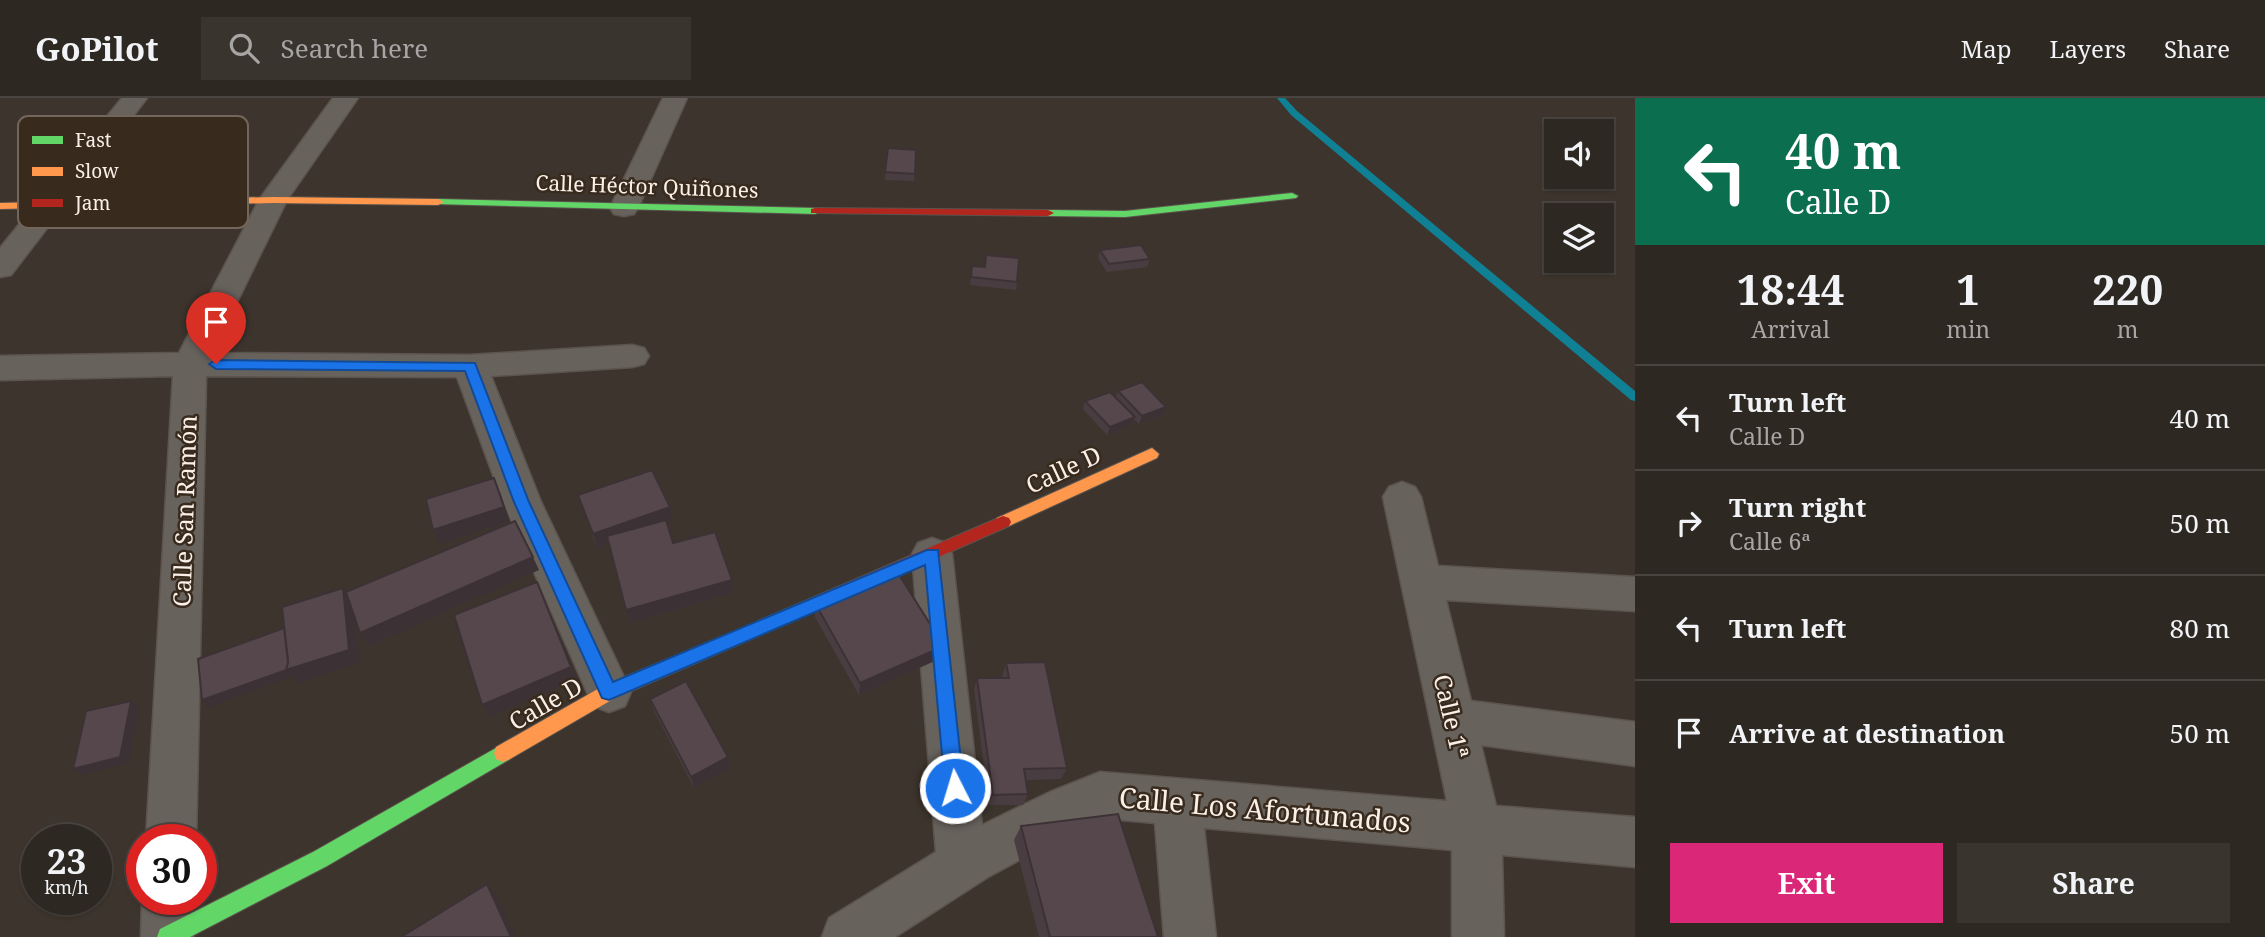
<!DOCTYPE html>
<html lang="en">
<head>
<meta charset="utf-8">
<style>
	body { margin:0; font-family:"Noto Serif",serif; background:#3a342f; color:#f1f3f6; height:100vh; display:flex; flex-direction:column; font-size:26px; white-space:nowrap }
	* { box-sizing:border-box; margin:0 }
	p { font-size:23px; color:#a7a6a5 }
	.icon { flex:none; width:38px; height:38px; fill:none; stroke:currentColor; stroke-width:2; stroke-linecap:round; stroke-linejoin:round }
	.map { position:relative; flex:1; overflow:hidden }
	.drawer { display:flex; flex-direction:column; background:#2e2822; width:630px }
	.drawer>* { flex:none }
	.banner { background:#0b6e4f; color:#fff; overflow:hidden }
	.tools { position:absolute; left:1544px; top:21px; display:grid; gap:14px }
	.tools a { display:grid; place-items:center; width:70px; height:70px; border-radius:0px; background:#2e2822; box-shadow:0 2px 5px #0004,0 0 0 2px #494440; font-size:35px }
	.speed { position:absolute; left:21px; top:726px; display:flex; gap:14px; font-size:35px; font-weight:700; text-align:center }
	.speed>* { display:grid; place-content:center; width:91px; height:91px; border-radius:50%; background:#2e2822; box-shadow:0 2px 5px #0004,0 0 0 2px #494440; line-height:1 }
	.speed small { font-size:18px; font-weight:400 }
	.speed .limit { border:10px solid #d22; background:#fff; color:#111 }
	.pin { position:absolute; display:grid; place-items:center; width:60px; height:60px; color:#fff; margin:-72px -30px; border-radius:50% 50% 50% 0; rotate:-45deg; box-shadow:0 0 7px #0007 }
	.pin .icon { rotate:45deg }
	.me { position:absolute; width:77px; margin:-38px; rotate:355deg; stroke-linejoin:round; filter:drop-shadow(0 0 5px #0008) }
	.turn { display:flex; align-items:center; gap:24px; height:147px; padding:0 35px; font-size:32px }
	.turn .icon { width:91px; height:91px; stroke-width:2.5 }
	.turn b { display:block; font-size:49px; line-height:60px }
	.eta { display:flex; justify-content:space-evenly; align-items:center; height:119px; text-align:center }
	.eta b { font-size:42px; font-weight:700; line-height:49px }
	.primary-button { display:flex; gap:14px; margin-top:auto; padding:14px 35px }
	.primary-button a { flex:1; height:80px; border-radius:0px; background:#db2777; color:#fff; font-size:28px; font-weight:700; line-height:80px; text-align:center }
	.primary-button a+a { background:#3a342f; color:#f1f3f6 }
	ul { padding:0; list-style:none }
	li { display:flex; align-items:center; gap:21px; height:105px; padding:0 35px; border-top:2px solid #494440 }
	li div { flex:1 }
	li b { display:block; font-size:26px }
	li em { font-style:normal }
	header { display:flex; align-items:center; gap:42px; box-sizing:border-box; height:98px; padding:0 35px; background:#2e2822; border-bottom:2px solid #494440 }
	header strong { font-size:33px }
	nav { display:flex; gap:38px; margin-inline-start:auto; font-size:24px }
	.search { width:490px; height:63px; background:#3a342f; display:flex; align-items:center; gap:18px; box-sizing:border-box; padding:0 24px; border-radius:0px; color:#a7a6a5; font-size:26px }
	main { display:flex; flex:1; min-height:0 }
	.map>svg:first-child { display:block }
	.lines { fill:none; stroke-linecap:round; stroke-linejoin:round }
	.stream { fill:#108094; fill-rule:evenodd }
	.street-casing { stroke:#5b534d; stroke-width:3 }
	.fast-casing { stroke:#5b534d; stroke-width:2 }
	.slow-casing { stroke:#5b534d; stroke-width:2 }
	.jam-casing { stroke:#5b534d; stroke-width:2 }
	.street { fill:#68625d; fill-rule:evenodd }
	.fast { fill:#63d668; fill-rule:evenodd }
	.slow { fill:#ff974d; fill-rule:evenodd }
	.jam { fill:#b3261e; fill-rule:evenodd }
	.wall { fill:#4a3d41 }
	.shaded-wall { fill:#3c3235 }
	.building { fill:#56474c; stroke:#3c3235; stroke-width:2 }
	.route { fill:#1a73e8; stroke:#114b97; stroke-width:2 }
	.labels { text-anchor:middle; dominant-baseline:central; stroke-width:5; stroke-linejoin:round; paint-order:stroke }
	.far-street-label { font-size:21px; fill:#faf0e8; stroke:#382a1d }
	.street-label { font-size:24px; fill:#faf0e8; stroke:#382a1d }
	.near-street-label { font-size:28px; fill:#faf0e8; stroke:#382a1d }
	.key { fill:#382a1d; stroke:#72655a; stroke-width:2 }
	.key-label { font-size:19px; fill:#faf0e8 }
</style>
</head>
<body>
<header>
<strong>GoPilot</strong>
<div class="search"><svg class="icon" aria-label="search" viewBox="0 0 24 24"><circle cx="10" cy="10" r="6"/><path d="M15 15l6 6"/></svg>Search here</div>
<nav><a>Map</a><a>Layers</a><a>Share</a></nav>
</header>
<main>
<div class="map">
<svg width="1635" height="839" viewBox="0 0 1635 839">
	<rect width="100%" height="100%" fill="#3d352d"/>
	<g class="lines">
		<!-- stream -->
		<polygon class="stream" points="1277,0 1285,0 1297,13 1635,293 1635,303 1631,302 1291,17"/>
		<defs>
			<g id="street">
				<polygon points="122,0 147,0 11,177 0,179 0,150"/>
				<polygon points="333,0 358,0 287,102 212,255 470,257 632,247 644,250 649,258 644,266 632,269 491,278 541,404 631,594 625,608 609,614 593,608 503,404 457,279 206,278 196,742 146,742 173,278 0,282 0,258 179,255 259,102"/>
				<polygon points="663,0 687,0 638,110 634,116 624,118 614,116 610,110"/>
				<polygon points="1402,384 1415,389 1421,399 1438,468 1635,479 1635,513 1446,502 1471,603 1635,624 1635,668 1481,647 1496,708 1635,719 1635,769 1502,757 1504,839 1452,839 1452,752 1204,730 1216,839 1164,839 1155,725 1100,720 1084,727 988,779 895,839 822,839 829,820 936,754 912,456 918,445 932,440 946,445 952,456 982,727 1050,694 1100,674 1447,703 1383,399 1389,389"/>
				<polygon points="142,802 193,802 193,839 141,839"/>
			</g>
			<g id="fast">
				<polygon points="1292,95 1298,98 1296,100 1125,119 1048,118 1042,115 1048,112 1125,113"/>
				<polygon points="438,101 815,110 821,113 815,116 434,106 432,104"/>
				<polygon points="503,646 510,649 512,655 510,661 327,768 190,839 157,839 160,831 313,754"/>
			</g>
			<g id="slow">
				<polygon points="273,99 438,101 444,104 438,107 273,105 0,111 0,105"/>
				<polygon points="1152,350 1159,356 1157,360 1009,428 997,428 995,424 997,420"/>
				<polygon points="764,521 770,523 773,528 770,533 615,600 510,661 503,664 496,661 494,655 496,649 603,588"/>
			</g>
			<g id="jam">
				<polygon points="815,110 1048,112 1054,115 1048,118 811,115 811,111"/>
				<polygon points="1003,418 1009,420 1011,424 1009,428 770,533 764,535 758,533 755,528 758,523"/>
			</g>
		</defs>
		<!-- street casing -->
		<use href="#street" class="street-casing"/>
		<!-- fast casing -->
		<use href="#fast" class="fast-casing"/>
		<!-- slow casing -->
		<use href="#slow" class="slow-casing"/>
		<!-- jam casing -->
		<use href="#jam" class="jam-casing"/>
		<!-- street -->
		<use href="#street" class="street"/>
		<!-- fast -->
		<use href="#fast" class="fast"/>
		<!-- slow -->
		<use href="#slow" class="slow"/>
		<!-- jam -->
		<use href="#jam" class="jam"/>
	</g>
	<!-- wall -->
	<g class="wall">
		<polygon points="888,50 916,52 914,83 885,82"/>
		<polygon points="1100,152 1150,161 1147,169 1107,174 1098,160"/>
		<polygon points="986,157 1017,184 1016,192 970,187 972,168 984,169"/>
		<polygon points="1118,293 1163,317 1139,326 1134,321 1132,327 1107,337 1083,311 1085,303 1116,299"/>
		<polygon points="578,397 673,424 667,426 673,445 732,482 734,495 630,525 609,446 597,450"/>
		<polygon points="815,505 941,560 859,597 815,519"/>
		<polygon points="1006,565 1067,670 1061,681 1026,682 1028,696 1023,707 989,707 974,592 977,580 1002,580 1002,578"/>
		<polygon points="650,601 728,659 730,670 694,690 654,613"/>
		<polygon points="1021,728 1158,839 1039,839 1014,742"/>
	</g>
	<!-- shaded-wall -->
	<g class="shaded-wall">
		<polygon points="1166,309 1163,317 1139,326 1142,318"/>
		<polygon points="1135,319 1132,327 1107,337 1110,329"/>
		<polygon points="494,380 500,394 510,423 440,446 433,432"/>
		<polygon points="670,409 673,424 597,450 593,436"/>
		<polygon points="533,459 539,472 370,548 360,535"/>
		<polygon points="732,482 734,495 630,525 626,512"/>
		<polygon points="537,484 577,581 490,619 482,607"/>
		<polygon points="343,490 353,504 360,565 298,585 292,579 209,609 202,602"/>
		<polygon points="944,548 941,560 859,597 860,585"/>
		<polygon points="131,603 140,609 129,665 82,677 73,671"/>
		<polygon points="728,659 730,670 694,690 691,679"/>
		<polygon points="487,786 495,795 516,839 511,839"/>
	</g>
	<!-- building -->
	<g class="building">
		<polygon points="888,50 916,52 915,76 885,74"/>
		<polygon points="1141,147 1150,161 1109,166 1100,152"/>
		<polygon points="986,157 1019,160 1017,184 971,179 972,168 985,169"/>
		<polygon points="1142,284 1166,309 1142,318 1118,293"/>
		<polygon points="1110,294 1135,319 1110,329 1085,303"/>
		<polygon points="652,372 670,409 593,436 578,397"/>
		<polygon points="494,380 504,409 433,432 426,401"/>
		<polygon points="666,422 673,445 715,434 732,482 626,512 607,438"/>
		<polygon points="515,423 533,459 360,535 346,494"/>
		<polygon points="896,472 944,548 860,585 815,505"/>
		<polygon points="537,484 571,569 482,607 454,517"/>
		<polygon points="343,490 349,552 286,572 288,564 282,509"/>
		<polygon points="284,530 288,564 286,572 292,570 202,602 198,561"/>
		<polygon points="1045,564 1067,670 1024,671 1028,696 993,697 977,580 1009,580 1006,565"/>
		<polygon points="686,583 728,659 691,679 650,601"/>
		<polygon points="131,603 120,659 73,671 86,613"/>
		<polygon points="1118,716 1158,839 1050,839 1021,728"/>
		<polygon points="487,786 511,839 401,839"/>
	</g>
	<!-- route -->
	<polygon class="route" points="216,262 475,265 529,404 613,584 927,452 938,452 964,690 962,696 955,699 948,696 945,690 925,467 609,602 602,600 514,404 465,273 216,271 209,266"/>
	<g class="labels">
		<!-- far-street labels -->
		<g class="far-street-label">
			<text transform="translate(647 88) rotate(2)">Calle Héctor Quiñones</text>
		</g>
		<!-- street labels -->
		<g class="street-label">
			<text transform="translate(1063 371) rotate(-25)">Calle D</text>
			<text transform="translate(184 413) rotate(-88)">Calle San Ramón</text>
			<text transform="translate(545 605) rotate(-30)">Calle D</text>
			<text transform="translate(1452 618) rotate(77)">Calle 1ª</text>
		</g>
		<!-- near-street labels -->
		<g class="near-street-label">
			<text transform="translate(1265 711) rotate(5)">Calle Los Afortunados</text>
		</g>
	</g>
	<!-- legend -->
	<rect x="18" y="18" width="230" height="112" rx="10" class="key"/>
	<rect x="32" y="38" width="31" height="8" fill="#63d668"/>
	<rect x="32" y="69" width="31" height="9" fill="#ff974d"/>
	<rect x="32" y="101" width="31" height="8" fill="#b3261e"/>
	<g class="key-label">
		<text x="75" y="49">Fast</text>
		<text x="75" y="80">Slow</text>
		<text x="75" y="112">Jam</text>
	</g>
</svg>
<div class="tools">
<a><svg class="icon" aria-label="sound" viewBox="0 0 24 24"><path d="M4 9h4l5-4v14l-5-4H4zM17 9q2 3 0 6"/></svg></a>
<a><svg class="icon" aria-label="layers" viewBox="0 0 24 24"><path d="M12 4l9 5-9 5-9-5zM3 14l9 5 9-5"/></svg></a>
</div>
<div class="speed"><div>23<small>km/h</small></div><div class="limit">30</div></div>
<div class="pin" style="left:216px;top:266px;background:#d93025"><svg class="icon" aria-label="arrive" viewBox="0 0 24 24"><path d="M6 21V4h12l-3 4 3 4H6"/></svg></div>
<svg class="me" style="left:955px;top:690px" viewBox="-20 -20 40 40"><circle r="17" fill="#1a73e8" stroke="#fff" stroke-width="3"/><path d="M0-11L8 9 0 5-8 9z" fill="#fff"/></svg>
</div>
<section class="drawer">
<div class="banner">
<div class="turn"><svg class="icon" aria-label="left" viewBox="0 0 24 24"><path d="M17 20v-9H6M10 6l-5 5 5 5"/></svg><div><b>40 m</b>Calle D</div></div>
</div>
<div class="eta">
<div><b>18:44</b><p>Arrival</p></div>
<div><b>1</b><p>min</p></div>
<div><b>220</b><p>m</p></div>
</div>
<ul>
<li><svg class="icon" aria-label="left" viewBox="0 0 24 24"><path d="M17 20v-9H6M10 6l-5 5 5 5"/></svg><div><b>Turn left</b><p>Calle D</p></div><em>40 m</em></li>
<li><svg class="icon" aria-label="right" viewBox="0 0 24 24"><path d="M7 20v-9h11M14 6l5 5-5 5"/></svg><div><b>Turn right</b><p>Calle 6ª</p></div><em>50 m</em></li>
<li><svg class="icon" aria-label="left" viewBox="0 0 24 24"><path d="M17 20v-9H6M10 6l-5 5 5 5"/></svg><div><b>Turn left</b></div><em>80 m</em></li>
<li><svg class="icon" aria-label="arrive" viewBox="0 0 24 24"><path d="M6 21V4h12l-3 4 3 4H6"/></svg><div><b>Arrive at destination</b></div><em>50 m</em></li>
</ul>
<div class="primary-button"><a>Exit</a><a>Share</a></div>
</section>
</main>
</body>
</html>
